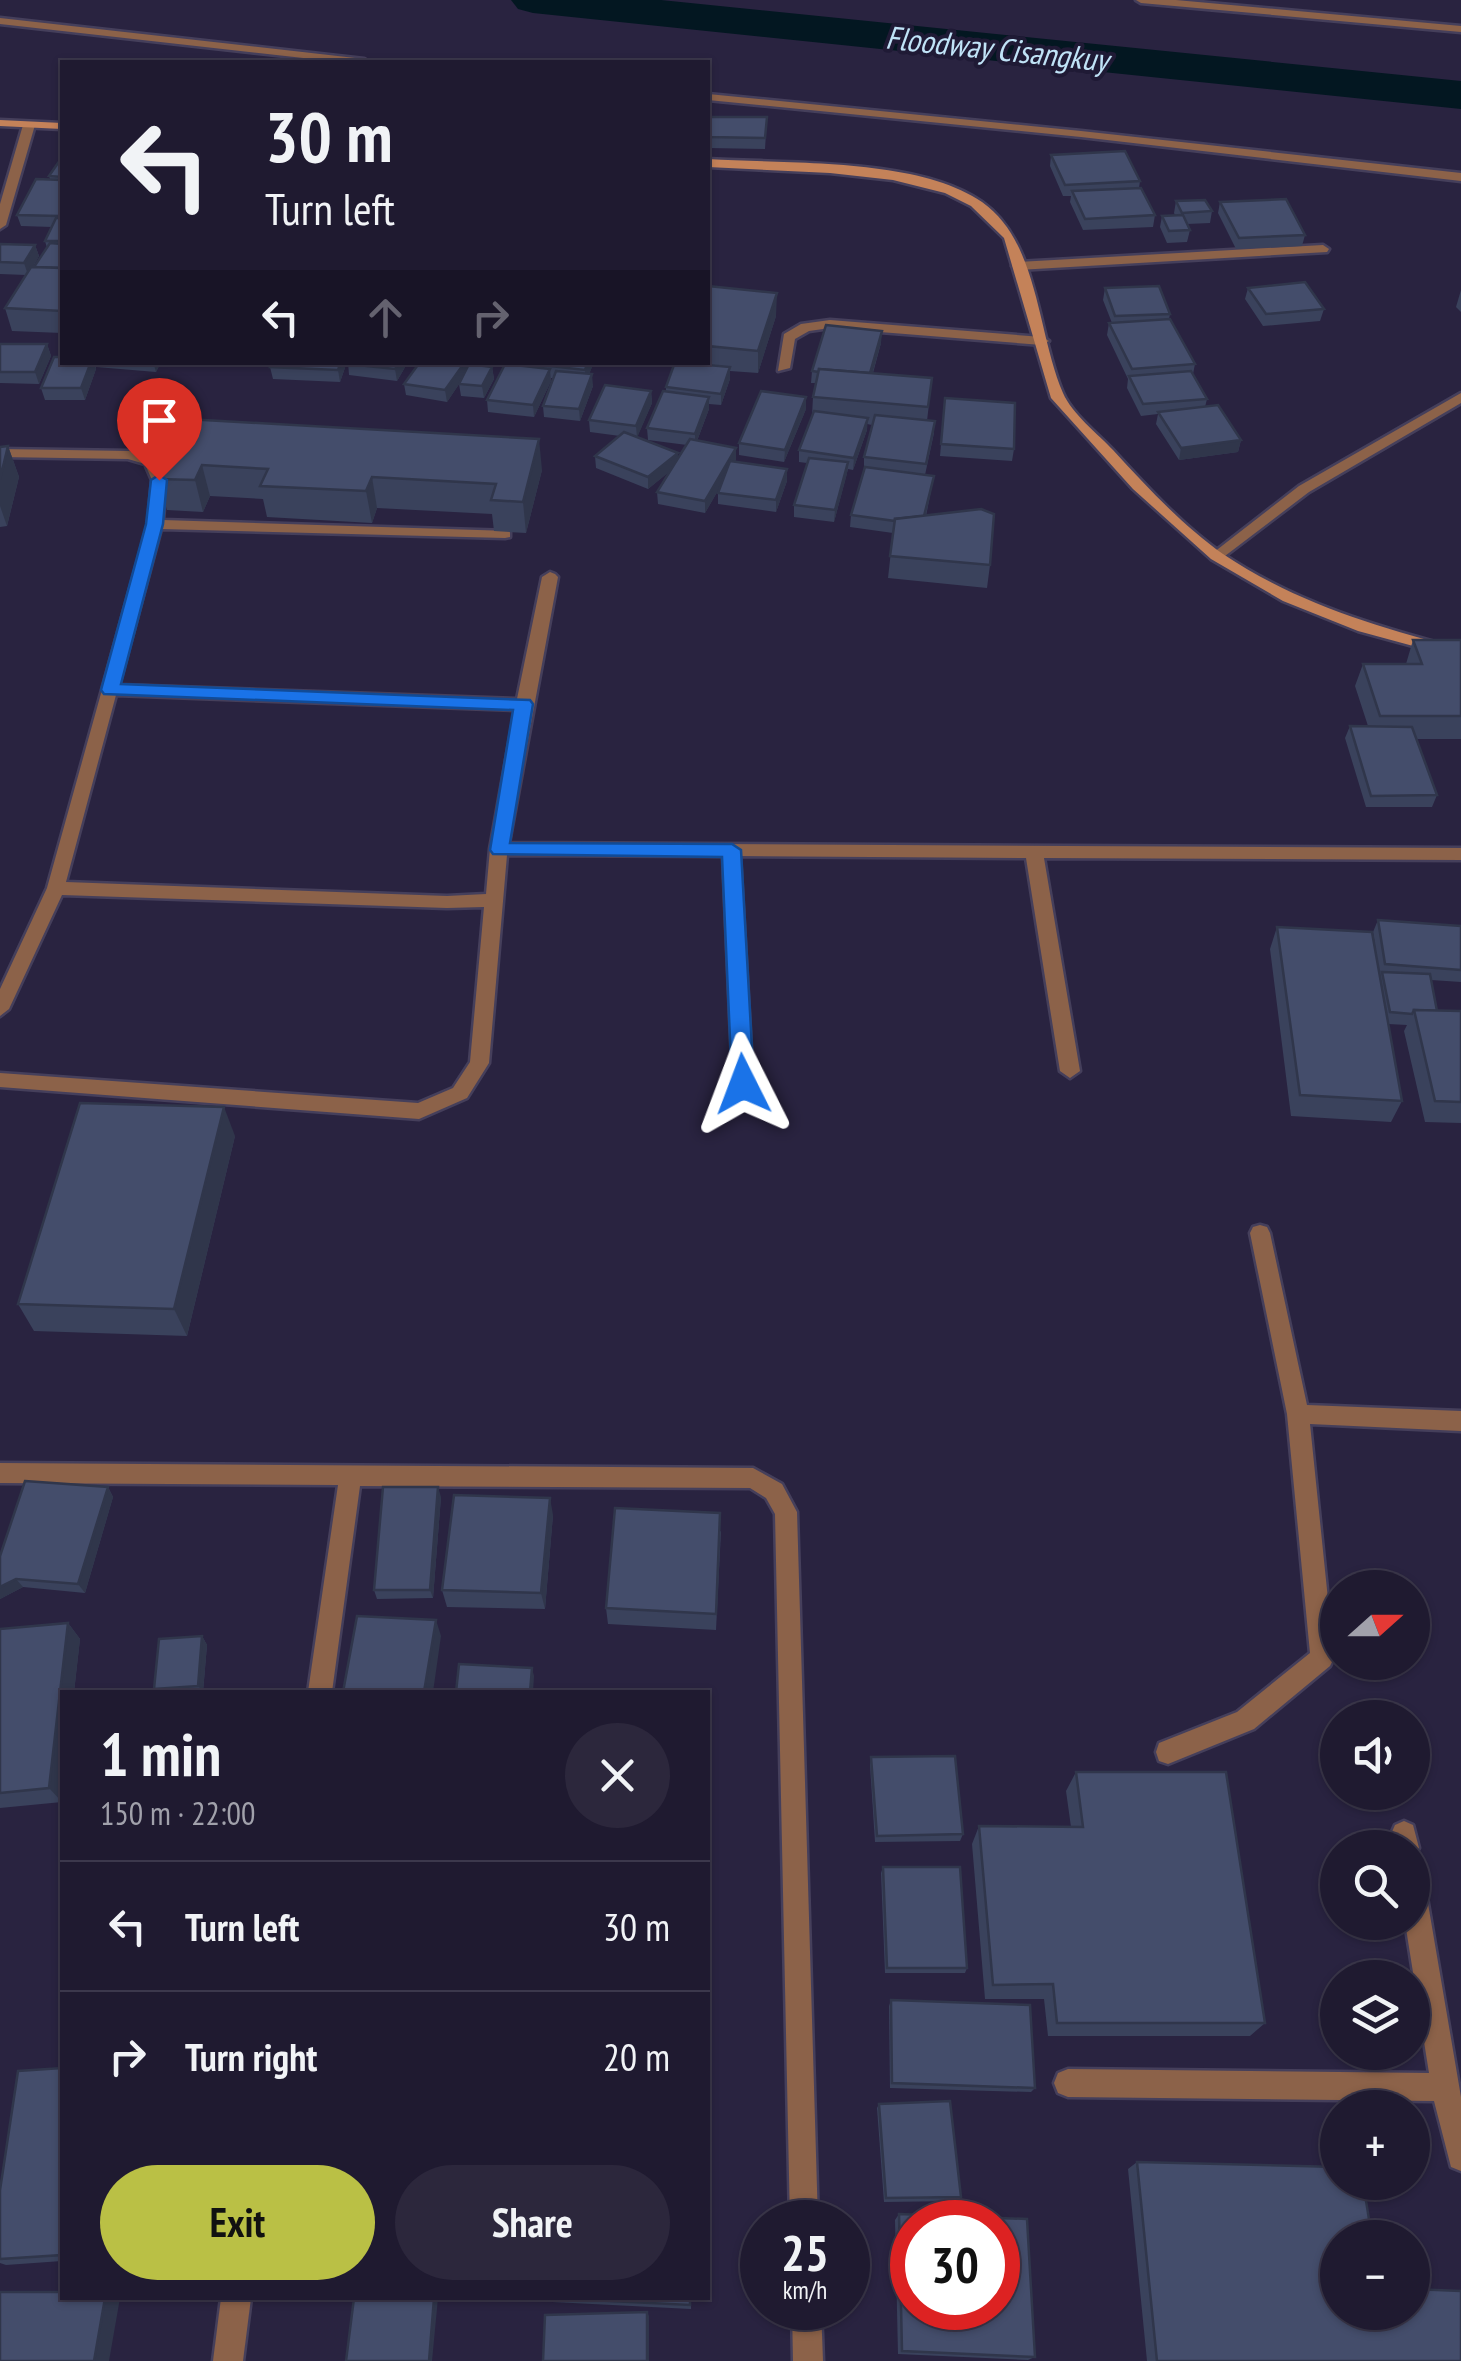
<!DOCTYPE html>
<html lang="en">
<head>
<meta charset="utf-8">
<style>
	body { margin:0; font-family:"PT Sans Narrow",sans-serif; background:#2c273c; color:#f1f3f6; height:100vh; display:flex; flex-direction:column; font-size:38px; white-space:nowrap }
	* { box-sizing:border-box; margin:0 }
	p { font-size:32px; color:#a1a1ab }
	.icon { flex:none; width:55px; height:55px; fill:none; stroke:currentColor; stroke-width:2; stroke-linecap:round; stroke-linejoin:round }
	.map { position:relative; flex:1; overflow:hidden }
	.panel { position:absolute; left:60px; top:1690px; width:650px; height:610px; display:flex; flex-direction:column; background:#1f1a30; border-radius:0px; box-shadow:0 2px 8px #0004,0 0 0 2px #3c384c }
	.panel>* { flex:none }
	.top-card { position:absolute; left:60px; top:60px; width:650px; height:305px; border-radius:0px; box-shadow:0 2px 8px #0004,0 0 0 2px #3c384c; background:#1f1a30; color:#f1f3f6; overflow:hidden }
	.needle { width:65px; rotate:69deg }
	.controls { position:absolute; left:1320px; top:1570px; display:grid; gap:20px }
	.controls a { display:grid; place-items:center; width:110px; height:110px; border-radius:50%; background:#1f1a30; box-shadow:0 2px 8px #0004,0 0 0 2px #3c384c; font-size:50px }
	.speed { position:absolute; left:740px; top:2200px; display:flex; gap:20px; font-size:50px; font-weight:700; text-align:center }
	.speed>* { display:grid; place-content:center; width:130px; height:130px; border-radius:50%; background:#1f1a30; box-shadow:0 2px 8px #0004,0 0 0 2px #3c384c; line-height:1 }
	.speed small { font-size:25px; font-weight:400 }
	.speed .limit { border:15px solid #d22; background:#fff; color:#111 }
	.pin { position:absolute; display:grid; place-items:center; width:85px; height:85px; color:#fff; margin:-102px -42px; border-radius:50% 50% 50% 0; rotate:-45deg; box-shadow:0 0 10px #0007 }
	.pin .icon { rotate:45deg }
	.me { position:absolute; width:110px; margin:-55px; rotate:357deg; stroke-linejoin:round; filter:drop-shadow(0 0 8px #0008) }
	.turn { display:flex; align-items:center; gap:35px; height:210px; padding:0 40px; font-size:45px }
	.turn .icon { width:130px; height:130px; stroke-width:2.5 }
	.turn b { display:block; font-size:70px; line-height:85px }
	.lanes { display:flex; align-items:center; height:95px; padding:0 40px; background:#0003; justify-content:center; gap:50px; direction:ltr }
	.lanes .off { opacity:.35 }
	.round { display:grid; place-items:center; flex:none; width:105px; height:105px; border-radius:52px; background:#2c273c }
	.overview { display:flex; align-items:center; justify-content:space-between; height:170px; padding:0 40px }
	h1 { font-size:60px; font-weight:700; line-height:75px }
	.cta { display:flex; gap:20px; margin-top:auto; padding:20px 40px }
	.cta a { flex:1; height:115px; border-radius:60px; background:#bac045; color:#111; font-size:40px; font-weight:700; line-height:115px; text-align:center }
	.cta a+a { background:#2c273c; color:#f1f3f6 }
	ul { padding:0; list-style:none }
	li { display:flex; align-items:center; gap:30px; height:130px; padding:0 40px; border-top:2px solid #3c384c }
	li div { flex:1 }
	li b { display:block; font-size:38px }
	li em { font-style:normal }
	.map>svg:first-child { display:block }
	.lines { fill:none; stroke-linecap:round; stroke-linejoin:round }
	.canal { fill:#031721; fill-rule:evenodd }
	.lane-casing { stroke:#453f5b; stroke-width:5 }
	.street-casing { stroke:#453f5b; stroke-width:5 }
	.secondary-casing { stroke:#453f5b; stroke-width:5 }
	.lane { fill:#8c6249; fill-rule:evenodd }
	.street { fill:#8c6249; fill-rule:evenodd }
	.secondary { fill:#c48259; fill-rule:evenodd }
	.wall { fill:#3a425c }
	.shaded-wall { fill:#30364b }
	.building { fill:#444d6b; stroke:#30364b; stroke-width:2.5; fill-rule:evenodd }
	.route { fill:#1a73e8; stroke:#114b97; stroke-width:2.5 }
	.labels { text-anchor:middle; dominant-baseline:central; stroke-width:8; stroke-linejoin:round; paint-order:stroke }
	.far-water-label { font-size:32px; font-style:italic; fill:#c0e3f7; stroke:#1f1a35 }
</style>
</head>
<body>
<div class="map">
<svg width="1461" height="2361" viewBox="0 0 1461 2361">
	<rect width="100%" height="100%" fill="#292340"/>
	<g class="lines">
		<!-- canal -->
		<polygon class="canal" points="511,0 661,0 1461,81 1461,109 533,13 518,9"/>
		<defs>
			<g id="lane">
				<polygon points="1323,245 1329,249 1327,252 1018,270 1012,266 1018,262"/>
				<polygon points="1461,393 1461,403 1309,492 1221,559 1216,561 1209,556 1299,486"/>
			</g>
			<g id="street">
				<polygon points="1136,0 1176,0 1461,26 1461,32 1141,3"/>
				<polygon points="0,18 364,59 369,62 339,62 0,24"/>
				<polygon points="708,94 1081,131 1461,173 1461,181 1081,137 708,100"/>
				<polygon points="29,122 35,125 6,225 0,229 0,204 23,125"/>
				<polygon points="830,320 1042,337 1049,341 1042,345 830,328 809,331 795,339 790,368 778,371 784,334 801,324"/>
				<path d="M0 449 129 451 156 458 166 480 163 520 510 531V537L505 538 161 529 119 685 517 699 542 577 550 572 555 574 558 577 509 843 1461 848V860L1044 858 1080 1071 1070 1078 1060 1071 1026 858 740 856 753 1084 743 1091 733 1084 723 856 507 855 489 1063 467 1098 419 1119 0 1087V1073L418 1103 453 1088 470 1062 484 907 447 908 62 895 9 1009 0 1016V989L47 888 148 524 152 480 145 464 128 459 0 457ZM116 695 515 710 490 849 486 894 447 896 66 882Z"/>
				<polygon points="1260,1225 1267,1227 1270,1233 1307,1405 1461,1411 1461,1431 1310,1424 1334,1658 1330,1666 1254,1729 1168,1764 1159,1761 1156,1752 1159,1743 1237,1712 1310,1653 1287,1414 1250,1233 1253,1227"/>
				<polygon points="0,1463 753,1468 782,1484 797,1512 818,2222 790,2222 775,1514 766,1498 750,1488 360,1486 332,1692 308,1692 338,1485 0,1483"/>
				<polygon points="1404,1821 1413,1825 1419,1848 1412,1858 1412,1848 1393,1848 1391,1834 1395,1825"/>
				<polygon points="1412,1873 1421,1877 1425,1886 1461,2097 1461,2171 1451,2167 1434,2101 1068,2097 1058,2093 1054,2083 1058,2073 1068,2069 1429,2073 1405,1922 1412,1922"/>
				<polygon points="221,2298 251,2298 243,2361 213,2361"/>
				<polygon points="792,2308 821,2308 823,2361 793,2361"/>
			</g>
			<g id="secondary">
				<polygon points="0,120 62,123 62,129 0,126"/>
				<path d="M708 159C785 164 918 157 982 202 1039 242 1037 333 1063 393 1072 414 1098 434 1113 450 1146 486 1183 526 1223 554 1296 603 1377 627 1461 649V659L1358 631 1283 601 1211 559 1133 489 1051 398 1004 238 971 206 945 193 893 180 830 173 708 167Z"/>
			</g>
		</defs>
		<!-- lane casing -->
		<use href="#lane" class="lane-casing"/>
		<!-- street casing -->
		<use href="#street" class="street-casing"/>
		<!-- secondary casing -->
		<use href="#secondary" class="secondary-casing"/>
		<!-- lane -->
		<use href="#lane" class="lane"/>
		<!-- street -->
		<use href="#street" class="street"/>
		<!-- secondary -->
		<use href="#secondary" class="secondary"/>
	</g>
	<!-- wall -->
	<g class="wall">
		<polygon points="708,117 767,117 765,149 708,148"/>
		<polygon points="1051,155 1140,181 1139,188 1155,215 1153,227 1083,230 1070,202 1071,196 1063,196 1050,166"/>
		<polygon points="62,161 62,333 12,331 5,308 26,275 0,274 0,244 35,245 39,256 33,267 34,267 47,248 45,241 52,227 21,226 17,215 50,179 49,176"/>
		<polygon points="1176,201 1212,211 1210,223 1187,224 1190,230 1187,242 1167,243 1160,227 1162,216 1175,215 1174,213"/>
		<polygon points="1220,202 1305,235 1302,246 1236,249 1218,213"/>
		<polygon points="708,286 776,316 758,373 730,371 730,379 721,405 709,404 709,409 697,441 736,448 735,462 787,469 787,481 776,512 718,504 718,493 720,487 705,513 658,504 657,492 671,470 648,489 596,468 595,456 620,436 590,432 589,420 651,391 652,403 637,437 678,453 678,460 687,445 648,440 647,428 666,392 666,387 674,365 665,364 665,362 708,362"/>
		<polygon points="1105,288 1170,314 1169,319 1195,364 1193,374 1207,399 1205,407 1241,440 1238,452 1179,460 1156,424 1158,414 1141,416 1127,388 1128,379 1107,335 1109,323 1112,323 1103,300"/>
		<polygon points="1248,288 1324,309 1320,321 1263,326 1245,299"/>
		<polygon points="1461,290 1461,312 1456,307"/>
		<polygon points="881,343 873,373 932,378 927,421 934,433 925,475 934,476 926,516 990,565 987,588 888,578 893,533 850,527 851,515 864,469 864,457 872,425 867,424 867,430 853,470 848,469 834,522 794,517 794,505 807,463 799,462 799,450 812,415 813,397 816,383 811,383 812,371"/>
		<polygon points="0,344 47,344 51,356 39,384 0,383"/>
		<polygon points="62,362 161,362 156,372 96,367 96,369 85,400 45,400 41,388"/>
		<polygon points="347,362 340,382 273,379 270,367"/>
		<polygon points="348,362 408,362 397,381 349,375"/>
		<polygon points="594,362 589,374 593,386 580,421 544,417 543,406 554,378 551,378 551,381 534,417 488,412 487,400 540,368 540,365"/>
		<polygon points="492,367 494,379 484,398 461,396 459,384 447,402 406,395 404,384 468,368"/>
		<polygon points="945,398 1014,449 1012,461 940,456"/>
		<polygon points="806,409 784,462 739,455 739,443"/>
		<polygon points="186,419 542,470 526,533 494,531 492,514 377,508 372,523 267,517 263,499 210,496 203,512 167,510 158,479"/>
		<polygon points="8,446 19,477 7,526 0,527 0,447"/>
		<polygon points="1413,640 1461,640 1461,739 1417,739 1437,795 1432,807 1366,807 1345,738 1350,726 1368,726 1355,686 1363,664 1406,664"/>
		<polygon points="1378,920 1461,926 1461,982 1431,980 1437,1011 1461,1011 1461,1123 1425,1122 1404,1031 1407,1025 1388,1024 1402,1101 1391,1122 1291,1116 1270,949 1277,927 1380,977 1373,932"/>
		<polygon points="235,1136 187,1336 34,1331 18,1304"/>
		<polygon points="108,1487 113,1497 85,1593 23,1587 0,1599 0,1556"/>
		<polygon points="441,1497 433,1598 377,1599 374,1590"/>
		<polygon points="553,1515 545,1609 447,1607 442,1590"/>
		<polygon points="721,1531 716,1630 608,1624 606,1608"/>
		<polygon points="68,1623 80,1639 74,1692 62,1692 62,1802 0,1808 0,1629"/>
		<polygon points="202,1636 207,1645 203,1692 157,1692 154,1689"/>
		<polygon points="871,1757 963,1834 960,1841 875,1842 870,1765"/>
		<polygon points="1076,1772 1265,2023 1250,2036 1048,2036 1044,1999 985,1999 972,1844 979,1826 1071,1827 1066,1791"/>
		<polygon points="883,1867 967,1968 965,1973 885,1973 881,1873"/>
		<polygon points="891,2000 1035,2088 1031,2092 890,2088 889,2006"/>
		<polygon points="62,2068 62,2261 6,2265 0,2263 0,2190"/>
		<polygon points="879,2104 961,2197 958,2201 884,2202 877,2108"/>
		<polygon points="1137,2162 1338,2312 1461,2361 1147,2361 1128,2169"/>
		<polygon points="899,2214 1035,2357 1028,2360 898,2354 895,2220"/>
		<polygon points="474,2298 691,2298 691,2309"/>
	</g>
	<!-- shaded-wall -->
	<g class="shaded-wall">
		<polygon points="35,245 39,256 28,275 24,263"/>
		<polygon points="777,293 776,316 758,373 758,351"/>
		<polygon points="882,331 881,343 868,389 869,377"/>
		<polygon points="47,344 51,356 39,384 35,372"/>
		<polygon points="91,362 94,362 96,369 85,400 81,388"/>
		<polygon points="153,362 161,362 156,372"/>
		<polygon points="341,362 347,362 340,382 338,370"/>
		<polygon points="399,362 408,362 397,381 395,369"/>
		<polygon points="465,362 467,362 468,371 447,402 445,390"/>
		<polygon points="588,362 594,362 586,382 585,370"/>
		<polygon points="492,367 494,379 484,398 482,386"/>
		<polygon points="730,367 730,379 721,405 721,394"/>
		<polygon points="550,369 551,381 534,417 533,405"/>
		<polygon points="592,374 593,386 580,421 579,409"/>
		<polygon points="651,391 652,403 637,438 636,426"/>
		<polygon points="709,397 709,409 695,446 695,434"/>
		<polygon points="806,397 806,409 784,462 785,450"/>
		<polygon points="868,418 867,430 853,470 854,458"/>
		<polygon points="539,439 542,470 526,533 523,502"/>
		<polygon points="1241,440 1238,452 1179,460 1181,448"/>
		<polygon points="8,446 19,477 7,526 0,506 0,479"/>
		<polygon points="736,448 736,460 705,513 705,501"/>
		<polygon points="678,453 678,465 648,489 648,477"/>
		<polygon points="848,462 847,474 834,522 835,510"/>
		<polygon points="202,465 210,496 203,512 195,480"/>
		<polygon points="787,469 787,481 776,512 776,500"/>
		<polygon points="372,477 377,508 372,523 366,491"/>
		<polygon points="224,1107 235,1136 187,1336 174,1309"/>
		<polygon points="108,1487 113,1497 85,1593 78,1584"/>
		<polygon points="438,1487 441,1497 433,1598 430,1590"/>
		<polygon points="550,1498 553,1515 545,1609 541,1593"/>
		<polygon points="16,1579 23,1587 0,1599 0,1587"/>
		<polygon points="436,1620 441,1636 433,1692 424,1692"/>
		<polygon points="68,1623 80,1639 74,1692 62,1692 62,1802 49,1788"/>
		<polygon points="202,1636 207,1645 203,1692 198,1686"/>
		<polygon points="532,1668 534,1676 533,1692 530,1692"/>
		<polygon points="105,2298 120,2298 109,2361 94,2361"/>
		<polygon points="434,2298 438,2298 432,2361 429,2361"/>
		<polygon points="647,2312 649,2316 649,2361 647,2361"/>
	</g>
	<!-- building -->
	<g class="building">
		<polygon points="708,117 767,117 765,138 708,137"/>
		<polygon points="1125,151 1140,181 1065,185 1051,155"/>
		<polygon points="60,160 62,161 62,177 49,176"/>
		<polygon points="36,179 62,180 62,209 59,216 17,215"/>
		<polygon points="1141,188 1155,215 1085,219 1072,191"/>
		<polygon points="1286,199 1305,235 1239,238 1220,202"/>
		<polygon points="1205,200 1212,211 1182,213 1176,201"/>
		<polygon points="1183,215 1190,230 1169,231 1162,216"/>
		<polygon points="56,218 62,218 62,241 45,241"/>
		<polygon points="50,243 62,244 62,268 34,267"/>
		<polygon points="0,244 35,245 24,263 0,262"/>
		<polygon points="31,267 62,268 62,311 5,308"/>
		<polygon points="1305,282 1324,309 1266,314 1248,288"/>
		<polygon points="708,286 777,293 758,351 708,346"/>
		<polygon points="1159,286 1170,314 1115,316 1105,288"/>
		<polygon points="1170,319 1195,364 1132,369 1109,323"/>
		<polygon points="826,325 882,331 870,373 819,369 819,372 812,371"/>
		<polygon points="0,344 47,344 35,372 0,372"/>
		<polygon points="54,357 62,357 62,362 91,362 81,388 41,388"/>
		<polygon points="272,362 341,362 338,370 270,367"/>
		<polygon points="348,362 399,362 395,369 347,364"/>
		<polygon points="420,362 465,362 445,390 404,384"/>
		<polygon points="540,362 588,362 585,370 540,365"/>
		<polygon points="675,362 730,367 721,394 666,387"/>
		<polygon points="469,364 492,367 482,386 459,384"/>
		<polygon points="505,364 550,369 533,405 487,400"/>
		<polygon points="819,369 932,378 928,407 813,397"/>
		<polygon points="556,371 592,374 579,409 543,406"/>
		<polygon points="1191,371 1207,399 1143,404 1129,376"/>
		<polygon points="605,385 651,391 636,426 589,420"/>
		<polygon points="663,391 709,397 695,434 647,428"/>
		<polygon points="761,391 806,397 785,450 739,443"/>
		<polygon points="945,398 1015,403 1014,449 941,444"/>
		<polygon points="1218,405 1241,440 1181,448 1158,412"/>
		<polygon points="814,411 868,418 854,458 799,450"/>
		<polygon points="875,415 935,421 926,464 864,457"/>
		<polygon points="186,419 539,439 523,502 491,500 496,484 372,477 366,491 260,486 268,469 202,465 195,480 158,479"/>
		<polygon points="624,432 678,453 648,477 595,456"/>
		<polygon points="690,439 736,448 705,501 657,492"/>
		<polygon points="8,446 0,479 0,447"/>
		<polygon points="809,458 848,462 835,510 794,505"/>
		<polygon points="730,461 787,469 776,500 718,493"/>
		<polygon points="865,467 934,476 924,516 895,519 895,521 851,515"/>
		<polygon points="981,509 994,514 990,565 890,556 895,519"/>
		<polygon points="1413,640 1461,640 1461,716 1380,716 1363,664 1422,664"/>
		<polygon points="1350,726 1412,727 1437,795 1371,796"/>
		<polygon points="1378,920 1461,926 1461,970 1385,964"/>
		<polygon points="1277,927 1372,932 1402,1101 1300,1095"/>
		<polygon points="1382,972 1430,974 1437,1011 1414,1010 1412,1014 1390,1012"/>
		<polygon points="1414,1010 1461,1011 1461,1102 1435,1101"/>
		<polygon points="80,1103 224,1107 174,1309 18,1304"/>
		<polygon points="25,1481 108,1487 78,1584 16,1579 0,1587 0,1556"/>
		<polygon points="383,1487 438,1487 430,1590 374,1590"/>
		<polygon points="454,1495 550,1498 541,1593 442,1590"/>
		<polygon points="615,1508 720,1513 716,1614 606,1608"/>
		<polygon points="357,1616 436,1620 424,1692 343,1692"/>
		<polygon points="68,1623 49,1788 0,1793 0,1629"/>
		<polygon points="202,1636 198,1686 154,1689 159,1639"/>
		<polygon points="459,1664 532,1668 530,1692 456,1692"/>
		<polygon points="955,1756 963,1834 877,1836 871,1757"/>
		<polygon points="1076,1772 1226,1772 1265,2023 1057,2023 1053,1984 993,1985 979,1826 1083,1827"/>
		<polygon points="883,1867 960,1867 967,1968 887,1968"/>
		<polygon points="891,2000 1030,2005 1035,2088 892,2083"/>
		<polygon points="62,2068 62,2255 0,2259 0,2190 18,2071"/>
		<polygon points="950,2101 961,2197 886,2198 879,2104"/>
		<polygon points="1137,2162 1338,2167 1338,2182 1363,2182 1372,2238 1338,2238 1338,2312 1412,2312 1412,2289 1461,2291 1461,2361 1157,2361"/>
		<path d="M899 2214 1027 2219 1035 2357 902 2351ZM912 2222H998V2308H912Z"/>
		<polygon points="0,2292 62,2292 62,2298 105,2298 94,2361 0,2361"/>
		<polygon points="354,2298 434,2298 429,2361 346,2361"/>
		<polygon points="549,2298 690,2298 690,2305"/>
		<polygon points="647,2312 647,2361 543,2361 545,2315"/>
	</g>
	<!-- route -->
	<polygon class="route" points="159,475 167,480 163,524 121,684 530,700 533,704 510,843 732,844 741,850 754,1084 750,1090 743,1093 732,1084 722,857 493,854 490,850 513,710 104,694 101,690 146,524 151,480"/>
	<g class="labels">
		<!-- far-water labels -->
		<g class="far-water-label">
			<text transform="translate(997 48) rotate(6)">Floodway Cisangkuy</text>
		</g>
	</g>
</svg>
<div class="controls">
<a><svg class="needle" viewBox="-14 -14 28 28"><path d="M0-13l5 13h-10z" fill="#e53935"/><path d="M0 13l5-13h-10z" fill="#a1a1ab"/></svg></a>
<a><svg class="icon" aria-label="sound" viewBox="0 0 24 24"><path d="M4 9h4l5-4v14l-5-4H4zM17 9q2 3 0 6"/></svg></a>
<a><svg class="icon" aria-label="search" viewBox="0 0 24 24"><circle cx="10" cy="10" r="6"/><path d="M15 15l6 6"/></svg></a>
<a><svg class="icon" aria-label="layers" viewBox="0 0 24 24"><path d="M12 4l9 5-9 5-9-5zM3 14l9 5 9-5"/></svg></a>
<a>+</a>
<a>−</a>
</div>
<div class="speed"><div>25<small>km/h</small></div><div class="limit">30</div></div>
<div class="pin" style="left:159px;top:480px;background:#d93025"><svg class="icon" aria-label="arrive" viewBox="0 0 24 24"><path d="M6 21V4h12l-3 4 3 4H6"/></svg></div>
<svg class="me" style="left:743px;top:1084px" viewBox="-20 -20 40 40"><path d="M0-17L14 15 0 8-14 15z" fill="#1a73e8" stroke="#fff" stroke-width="4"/></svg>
<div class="top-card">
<div class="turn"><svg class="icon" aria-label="left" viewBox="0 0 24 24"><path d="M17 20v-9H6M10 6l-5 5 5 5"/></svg><div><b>30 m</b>Turn left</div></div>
<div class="lanes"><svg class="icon" aria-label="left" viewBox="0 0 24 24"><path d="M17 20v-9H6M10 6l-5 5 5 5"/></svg><svg class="icon off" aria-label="ahead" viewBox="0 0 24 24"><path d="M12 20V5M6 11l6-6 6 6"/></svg><svg class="icon off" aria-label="right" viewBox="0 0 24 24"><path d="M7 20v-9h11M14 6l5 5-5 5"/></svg></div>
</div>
<section class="panel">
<div class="overview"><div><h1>1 min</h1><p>150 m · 22:00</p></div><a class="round"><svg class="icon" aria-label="close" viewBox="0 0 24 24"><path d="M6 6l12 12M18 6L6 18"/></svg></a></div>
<ul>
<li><svg class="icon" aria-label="left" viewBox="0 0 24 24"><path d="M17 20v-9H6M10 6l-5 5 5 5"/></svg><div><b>Turn left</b></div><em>30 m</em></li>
<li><svg class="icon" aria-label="right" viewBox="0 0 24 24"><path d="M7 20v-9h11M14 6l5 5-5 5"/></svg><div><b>Turn right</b></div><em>20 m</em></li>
</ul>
<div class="cta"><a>Exit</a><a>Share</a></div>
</section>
</div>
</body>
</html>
